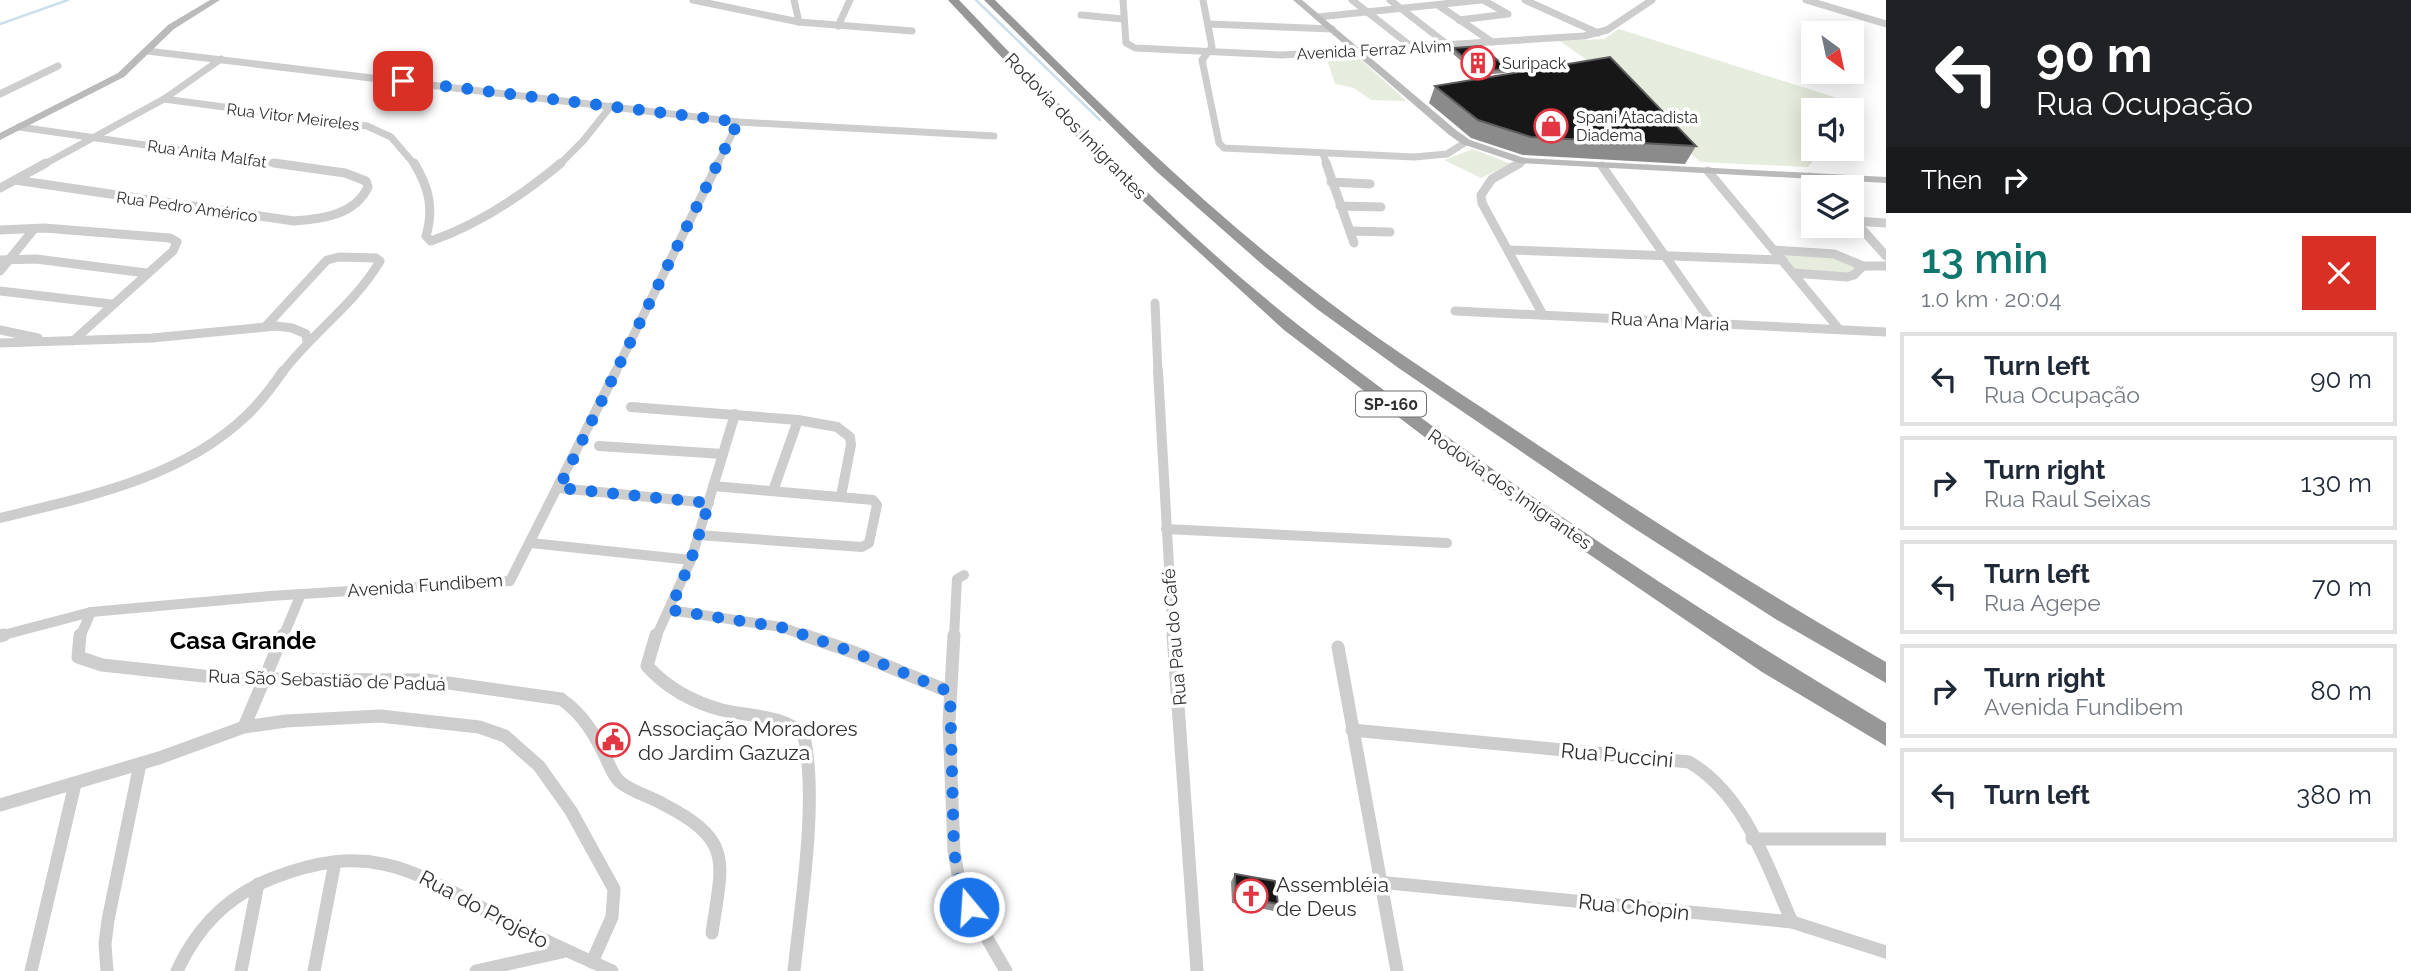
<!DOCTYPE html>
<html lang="en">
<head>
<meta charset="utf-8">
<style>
	body { margin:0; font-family:Raleway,sans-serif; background:#f2f2f3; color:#1f2937; height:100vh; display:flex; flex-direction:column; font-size:26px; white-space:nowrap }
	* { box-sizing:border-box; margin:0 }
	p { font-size:23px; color:#747a83 }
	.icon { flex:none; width:38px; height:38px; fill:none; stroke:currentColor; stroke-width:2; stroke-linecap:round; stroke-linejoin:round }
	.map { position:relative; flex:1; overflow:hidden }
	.sheet { display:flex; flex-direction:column; background:#fff; width:525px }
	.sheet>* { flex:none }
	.banner { background:#202124; color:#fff; overflow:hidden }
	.needle { width:46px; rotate:147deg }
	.tools { position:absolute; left:1801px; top:21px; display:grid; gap:14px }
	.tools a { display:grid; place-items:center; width:63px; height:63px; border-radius:0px; background:#fff; box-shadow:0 4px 18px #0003; font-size:35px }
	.pin { position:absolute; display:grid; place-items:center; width:60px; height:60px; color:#fff; margin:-30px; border-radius:14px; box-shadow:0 4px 10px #0006 }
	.me { position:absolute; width:77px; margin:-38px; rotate:342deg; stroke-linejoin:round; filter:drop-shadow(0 0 5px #0008) }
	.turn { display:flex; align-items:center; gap:24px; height:147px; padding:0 35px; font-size:32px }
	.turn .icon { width:91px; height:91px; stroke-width:2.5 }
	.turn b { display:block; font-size:49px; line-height:60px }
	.then { display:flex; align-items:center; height:66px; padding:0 35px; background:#0003; gap:14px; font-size:26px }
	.round { display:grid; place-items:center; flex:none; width:74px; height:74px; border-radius:0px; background:#f2f2f3 }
	.head { display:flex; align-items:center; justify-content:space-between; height:119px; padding:0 35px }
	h1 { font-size:42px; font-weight:600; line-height:52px; color:#0f766e }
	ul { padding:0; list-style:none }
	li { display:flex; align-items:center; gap:21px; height:94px; margin:0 14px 10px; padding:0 21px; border:4px solid #e0e1e3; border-radius:0px }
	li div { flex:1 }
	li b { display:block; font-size:26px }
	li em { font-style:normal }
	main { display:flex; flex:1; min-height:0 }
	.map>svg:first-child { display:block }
	.green { fill:#e6edde }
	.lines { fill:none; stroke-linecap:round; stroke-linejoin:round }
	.stream { stroke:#cbdfec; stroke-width:2.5 }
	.minor-far3 { stroke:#cdcdcd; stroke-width:7 }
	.minor-far2 { stroke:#cdcdcd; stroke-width:9 }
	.minor-far1 { stroke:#cdcdcd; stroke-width:10 }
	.minor { stroke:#cdcdcd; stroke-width:13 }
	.secondary { fill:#bababa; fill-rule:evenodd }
	.motorway { fill:#979797; fill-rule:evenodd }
	.wall { fill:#8b8b8b }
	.building { fill:#171717; stroke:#5d5d5d; stroke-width:2 }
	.route { stroke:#1a73e8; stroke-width:12; stroke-dasharray:0 21.6 }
	.labels { text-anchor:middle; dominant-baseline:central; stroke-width:7; stroke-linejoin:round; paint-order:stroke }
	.far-street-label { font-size:16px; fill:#303030; stroke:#fff }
	.far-poi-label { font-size:16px; fill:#303030; stroke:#fff; text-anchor:start }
	.shield { fill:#fff; stroke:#6e6e6e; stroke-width:2 }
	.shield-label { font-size:16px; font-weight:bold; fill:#303030 }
	.street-label { font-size:18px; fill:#303030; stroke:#fff }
	.near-poi-label { font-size:21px; fill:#303030; stroke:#fff; text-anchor:start }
	.near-street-label { font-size:21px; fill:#303030; stroke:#fff }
	.district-label { font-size:24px; font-weight:bold; fill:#000; stroke:#fff }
</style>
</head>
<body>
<main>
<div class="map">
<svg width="1886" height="971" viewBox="0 0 1886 971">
	<rect width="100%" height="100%" fill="#fff"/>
	<!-- green -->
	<g class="green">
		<polygon points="1619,29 1859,105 1852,114 1852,110 1813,110 1813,149 1823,149 1808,167 1700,162 1602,71 1560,41 1604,39"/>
		<polygon points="1334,55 1356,55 1406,101 1371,100 1354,88 1335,84 1326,57"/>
		<polygon points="1473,149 1511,164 1481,178 1444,160"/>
		<polygon points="1774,250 1834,254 1863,266 1854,275 1793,273"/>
	</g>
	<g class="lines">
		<!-- stream -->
		<g class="stream">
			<polyline points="976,0 1100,120"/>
			<polyline points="0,24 68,0"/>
		</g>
		<!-- minor-far3 -->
		<g class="minor-far3">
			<polyline points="693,0 799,22 912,31"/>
			<polyline points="794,0 799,22"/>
			<polyline points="1123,0 1126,43 1135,48 1282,55 1584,36 1607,30 1652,0"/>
			<polyline points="1203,0 1212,47 1202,60 1219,143 1224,148 1414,157 1447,154 1466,142"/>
			<polyline points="1352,0 1412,47"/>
			<polyline points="1390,0 1448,45"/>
			<polyline points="1525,0 1598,33"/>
			<polyline points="1806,0 1886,24"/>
			<polyline points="1438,5 1492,42"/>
			<polyline points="1081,15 1123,19"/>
			<polyline points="1318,17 1481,0"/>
			<polyline points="1459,20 1508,14 1483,0"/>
			<polyline points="1208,24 1332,29"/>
			<polyline points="838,26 850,0"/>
			<polyline points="147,51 738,122 994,136"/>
			<polyline points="0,94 58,66"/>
			<polyline points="164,99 367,126 391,137 415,165"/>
			<polyline points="19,127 286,165"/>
			<polyline points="1323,154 1327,165"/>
			<polyline points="43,165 164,99 221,59"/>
			<polyline points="559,165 583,141 611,106"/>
			<polyline points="717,165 738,122"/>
			<polyline points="1517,165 1523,161"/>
		</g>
		<!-- minor-far2 -->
		<g class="minor-far2">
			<path d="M414 163C429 187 434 209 426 236L431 241C477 225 524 194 561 163"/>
			<polyline points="1326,163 1354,243"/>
			<polyline points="1520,163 1492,179 1481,195 1482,203 1543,315"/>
			<polyline points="1602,166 1712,323"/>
			<polyline points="1708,171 1839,329"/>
			<polyline points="1810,177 1821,187"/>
			<path d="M15 180 294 221C322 219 355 215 368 187L366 181 345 173 274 163"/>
			<polyline points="1331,182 1370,184"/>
			<polyline points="0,188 46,163"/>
			<polyline points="1340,206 1381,207"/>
			<polyline points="1852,218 1886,256"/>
			<polyline points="1854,221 1886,223"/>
			<polyline points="0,230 44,228 170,238 177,242 173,251 73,341"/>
			<polyline points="1350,231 1390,232"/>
			<polyline points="1509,250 1783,260"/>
			<polyline points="1774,250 1834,254 1863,266 1886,266"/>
			<polyline points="0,260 36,259 146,273"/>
			<polyline points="0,271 34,229"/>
			<polyline points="1793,273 1847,277 1854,275 1863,266"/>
			<polyline points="0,291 111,304"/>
			<polyline points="1155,303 1158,373"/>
			<polyline points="1455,311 1886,332"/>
			<path d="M265 327 327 260 339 257 376 258 380 261C355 304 312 333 282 373"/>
			<polyline points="0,330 38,338"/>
			<polyline points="0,343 152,338 276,326 292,328 306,334 307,342"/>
			<polyline points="615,373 718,163"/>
		</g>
		<!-- minor-far1 -->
		<g class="minor-far1">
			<polyline points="1158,371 1173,637"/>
			<polyline points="631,407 798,420 837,427 850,437 851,445 841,496"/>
			<polyline points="599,446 723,454"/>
			<polyline points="559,488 709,503"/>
			<polyline points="773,491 798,420"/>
			<path d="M0 518C85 497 180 479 246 416 260 403 272 387 283 371"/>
			<polyline points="1166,529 1447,543"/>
			<polyline points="698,535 862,547 869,543 877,505 873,500 713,486"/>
			<polyline points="531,543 691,560"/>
			<polyline points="670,610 781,627 809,637"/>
			<polyline points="0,636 91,612 270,596 510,581 616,371"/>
			<polyline points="80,637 91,612"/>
			<polyline points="283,637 301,594"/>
			<polyline points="656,637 691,560 735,414"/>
			<polyline points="954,637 957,579 964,575"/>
		</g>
		<!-- minor -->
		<g class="minor">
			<path d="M80 635 78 657 102 665 231 679 427 680 561 699C583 714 595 735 606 758 610 766 613 776 620 782 632 792 649 796 663 804 735 841 722 862 712 933"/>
			<path d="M656 635 647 666C668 689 692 702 722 710 747 716 786 715 804 736 818 801 801 903 794 971"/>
			<polyline points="804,635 856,653 950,692"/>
			<polyline points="954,635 949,722 954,851 960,886 969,907 1006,971"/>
			<polyline points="1173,635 1197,971"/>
			<polyline points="0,636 4,635"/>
			<polyline points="1338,647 1397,971"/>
			<polyline points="244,727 283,635"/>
			<path d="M1352 730 1689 762C1745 795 1767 865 1792 922"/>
			<polyline points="0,805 159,758 244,727 286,721 380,716 479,727 505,736 539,766 571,811 614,889 612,917 592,962"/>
			<polyline points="1752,839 1886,839"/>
			<polyline points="1378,882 1792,922 1886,952"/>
			<polyline points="31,971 75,784"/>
			<polyline points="107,971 105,944 108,920 140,764"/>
			<path d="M177 971C197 927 227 896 273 878 373 839 416 872 502 919 538 938 575 954 612 971"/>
			<polyline points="241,971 258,884"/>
			<polyline points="314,971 335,862"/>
			<polyline points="476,971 562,952"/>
		</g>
		<!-- secondary -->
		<g class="secondary">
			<polygon points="210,0 220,0 174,29 124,77 0,140 0,133 118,73 168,25"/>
			<polygon points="1293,0 1302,0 1456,130 1470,140 1524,158 1886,177 1886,183 1519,163 1462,144 1448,134"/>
		</g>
		<!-- motorway -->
		<g class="motorway">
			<path d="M948 0H959C1067 112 1174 227 1297 324 1484 470 1683 602 1886 723V746L1762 672 1493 489 1284 330 1096 158Z"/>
			<path d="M984 0H995C1093 97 1191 195 1300 280 1367 333 1440 380 1511 427 1634 509 1758 589 1886 662V683L1777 620 1629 525 1400 369 1317 309 1264 266 1156 171Z"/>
		</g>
	</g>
	<!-- wall -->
	<g class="wall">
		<polygon points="1453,48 1508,69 1506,73 1477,75 1451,52"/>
		<polygon points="1435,86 1696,146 1685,164 1523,155 1471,138 1429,103"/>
		<polygon points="1235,874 1278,904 1274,911 1232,903 1231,882"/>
	</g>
	<!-- building -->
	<g class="building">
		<polygon points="1481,46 1508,69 1479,71 1453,48"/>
		<polygon points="1610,57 1696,146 1531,137 1478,120 1435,86"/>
		<polygon points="1235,874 1275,881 1278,904 1236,896"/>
	</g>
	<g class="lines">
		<!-- route -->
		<polyline class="route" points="403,81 738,122 559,488 709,503 691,560 670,610 781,627 856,653 950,692 954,851 960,886 969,907"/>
	</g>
	<!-- icons -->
	<defs>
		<symbol id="building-ring" viewBox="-11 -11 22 22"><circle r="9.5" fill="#fff" stroke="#e23743" stroke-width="1.5"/><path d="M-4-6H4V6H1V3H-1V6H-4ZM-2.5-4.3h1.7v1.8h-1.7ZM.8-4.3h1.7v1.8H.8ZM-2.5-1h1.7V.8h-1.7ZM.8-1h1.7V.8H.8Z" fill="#e23743"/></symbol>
		<symbol id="shop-ring" viewBox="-11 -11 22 22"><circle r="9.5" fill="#fff" stroke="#e23743" stroke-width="1.5"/><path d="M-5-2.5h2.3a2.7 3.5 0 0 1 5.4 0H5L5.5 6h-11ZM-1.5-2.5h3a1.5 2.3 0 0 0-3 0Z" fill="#e23743"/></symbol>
		<symbol id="civic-ring" viewBox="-11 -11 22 22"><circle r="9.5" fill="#fff" stroke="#e23743" stroke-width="1.5"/><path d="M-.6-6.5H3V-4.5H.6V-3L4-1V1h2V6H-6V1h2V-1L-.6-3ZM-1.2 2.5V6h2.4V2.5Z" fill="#e23743"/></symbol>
		<symbol id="church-ring" viewBox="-11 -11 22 22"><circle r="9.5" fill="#fff" stroke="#e23743" stroke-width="1.5"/><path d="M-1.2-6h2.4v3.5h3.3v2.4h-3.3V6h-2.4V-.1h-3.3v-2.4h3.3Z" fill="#e23743"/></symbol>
	</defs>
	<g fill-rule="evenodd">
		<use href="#building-ring" x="1459" y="44" width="38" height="38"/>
		<use href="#shop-ring" x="1532" y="107" width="38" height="38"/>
		<use href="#civic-ring" x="594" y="721" width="38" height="38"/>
		<use href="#church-ring" x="1232" y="877" width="38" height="38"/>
	</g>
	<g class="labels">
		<!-- far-street labels -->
		<g class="far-street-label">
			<text transform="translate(1374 50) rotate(-3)">Avenida Ferraz Alvim</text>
			<text transform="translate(293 117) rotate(7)">Rua Vitor Meireles</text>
			<text transform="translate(207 154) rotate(8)">Rua Anita Malfat</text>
			<text transform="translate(187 207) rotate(8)">Rua Pedro Américo</text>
		</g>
		<!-- far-poi labels -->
		<g class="far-poi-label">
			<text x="1502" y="63">Suripack</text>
			<text x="1576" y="117">Spani Atacadista<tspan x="1576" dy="18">Diadema</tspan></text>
		</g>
		<!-- shield labels -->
		<rect class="shield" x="1356" y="391.5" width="70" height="25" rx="5"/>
		<g class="shield-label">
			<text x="1391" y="404">SP-160</text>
		</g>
		<!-- street labels -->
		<g class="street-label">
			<text transform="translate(1076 126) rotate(46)">Rodovia dos Imigrantes</text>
			<text transform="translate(1670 321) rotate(3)">Rua Ana Maria</text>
			<text transform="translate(1510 489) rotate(35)">Rodovia dos Imigrantes</text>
			<text transform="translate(425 585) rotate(-4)">Avenida Fundibem</text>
			<text transform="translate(1174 637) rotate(-95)">Rua Pau do Café</text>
			<text transform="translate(327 680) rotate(2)">Rua São Sebastião de Paduá</text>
		</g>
		<!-- near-poi labels -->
		<g class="near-poi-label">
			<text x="638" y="728">Associação Moradores<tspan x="638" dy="24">do Jardim Gazuza</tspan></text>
			<text x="1276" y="884">Assembléia<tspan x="1276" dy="24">de Deus</tspan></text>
		</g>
		<!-- near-street labels -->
		<g class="near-street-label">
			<text transform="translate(1617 755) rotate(5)">Rua Puccini</text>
			<text transform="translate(1634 907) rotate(6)">Rua Chopin</text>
			<text transform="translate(484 909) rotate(28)">Rua do Projeto</text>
		</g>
		<!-- district labels -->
		<g class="district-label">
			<text x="243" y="640">Casa Grande</text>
		</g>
	</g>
</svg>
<div class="tools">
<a><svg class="needle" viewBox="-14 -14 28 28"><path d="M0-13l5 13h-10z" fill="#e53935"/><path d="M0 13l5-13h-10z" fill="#747a83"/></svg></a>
<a><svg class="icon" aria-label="sound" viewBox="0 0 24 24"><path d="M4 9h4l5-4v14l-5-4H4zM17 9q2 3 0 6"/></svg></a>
<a><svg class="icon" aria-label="layers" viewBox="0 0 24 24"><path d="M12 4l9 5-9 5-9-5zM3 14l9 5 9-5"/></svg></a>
</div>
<div class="pin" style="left:403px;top:81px;background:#d93025"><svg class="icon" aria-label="arrive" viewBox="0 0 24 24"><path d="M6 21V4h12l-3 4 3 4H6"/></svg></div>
<svg class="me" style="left:969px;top:907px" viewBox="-20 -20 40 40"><circle r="17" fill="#1a73e8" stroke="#fff" stroke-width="3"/><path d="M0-11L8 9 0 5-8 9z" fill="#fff"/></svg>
</div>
<section class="sheet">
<div class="banner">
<div class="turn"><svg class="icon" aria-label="left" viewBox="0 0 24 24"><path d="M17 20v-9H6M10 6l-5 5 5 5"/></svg><div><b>90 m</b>Rua Ocupação</div></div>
<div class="then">Then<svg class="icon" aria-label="right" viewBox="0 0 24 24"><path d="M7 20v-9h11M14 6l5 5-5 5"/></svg></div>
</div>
<div class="head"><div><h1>13 min</h1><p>1.0 km · 20:04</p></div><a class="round" style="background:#d93025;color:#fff"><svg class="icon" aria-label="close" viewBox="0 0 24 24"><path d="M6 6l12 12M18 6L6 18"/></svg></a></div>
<ul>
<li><svg class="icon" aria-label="left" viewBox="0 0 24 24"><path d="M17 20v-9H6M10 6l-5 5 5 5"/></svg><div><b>Turn left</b><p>Rua Ocupação</p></div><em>90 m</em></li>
<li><svg class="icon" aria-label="right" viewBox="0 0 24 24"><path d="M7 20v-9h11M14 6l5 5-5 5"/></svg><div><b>Turn right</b><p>Rua Raul Seixas</p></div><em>130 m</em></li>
<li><svg class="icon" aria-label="left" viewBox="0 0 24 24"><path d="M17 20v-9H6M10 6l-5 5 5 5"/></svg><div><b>Turn left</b><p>Rua Agepe</p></div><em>70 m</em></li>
<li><svg class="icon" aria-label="right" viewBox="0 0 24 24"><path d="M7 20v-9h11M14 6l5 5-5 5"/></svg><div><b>Turn right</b><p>Avenida Fundibem</p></div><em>80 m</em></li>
<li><svg class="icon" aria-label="left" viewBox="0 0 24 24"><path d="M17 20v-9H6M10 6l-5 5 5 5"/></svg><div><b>Turn left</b></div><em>380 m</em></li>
</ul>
</section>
</main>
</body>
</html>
